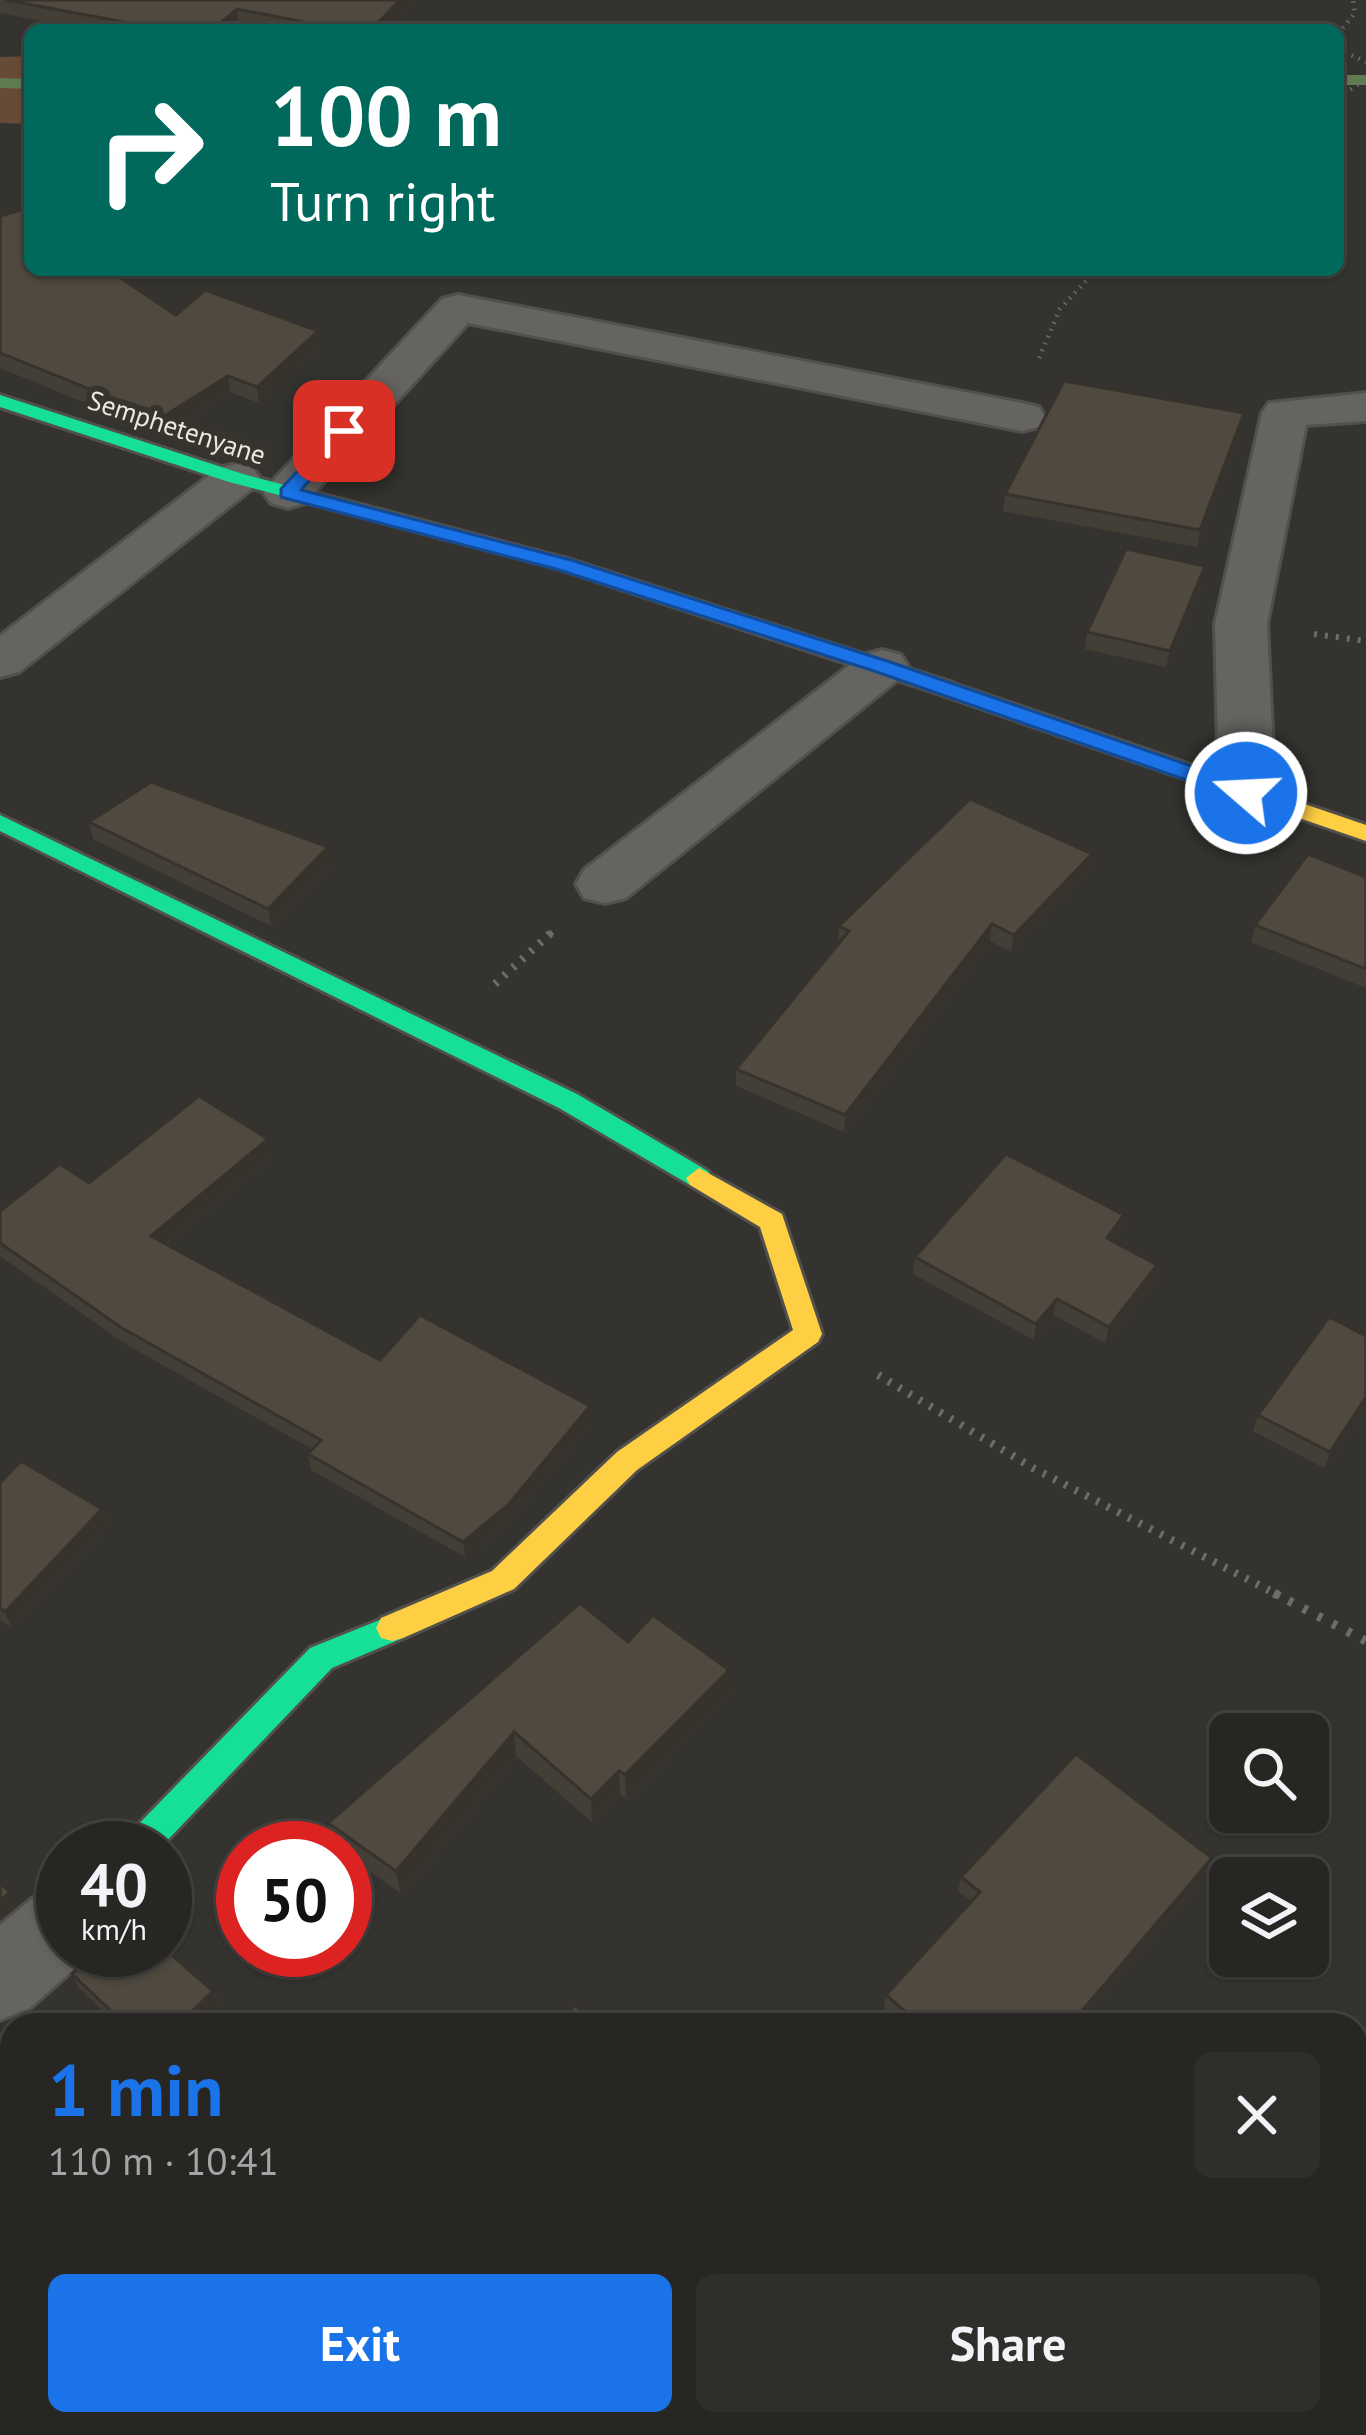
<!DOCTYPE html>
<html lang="en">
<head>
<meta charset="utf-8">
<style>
	body { margin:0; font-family:"PT Sans",sans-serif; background:#2f2e2b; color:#f1f3f6; height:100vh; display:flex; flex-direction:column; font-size:45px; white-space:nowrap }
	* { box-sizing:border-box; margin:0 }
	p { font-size:39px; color:#a4a5a6 }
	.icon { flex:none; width:66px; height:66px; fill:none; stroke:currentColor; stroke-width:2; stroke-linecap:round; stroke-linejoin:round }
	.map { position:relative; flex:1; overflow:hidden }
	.side { position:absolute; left:0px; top:2013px; width:1368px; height:423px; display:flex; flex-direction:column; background:#272623; border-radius:36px 36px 0 0; box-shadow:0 3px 9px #0004,0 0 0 3px #434341 }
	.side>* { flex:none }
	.guide { position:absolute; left:24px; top:24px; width:1320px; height:252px; border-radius:18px; box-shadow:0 3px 9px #0004,0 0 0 3px #434341; background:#00695c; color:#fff; overflow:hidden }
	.tools { position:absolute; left:1209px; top:1713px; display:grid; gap:24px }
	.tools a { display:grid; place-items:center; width:120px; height:120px; border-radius:18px; background:#272623; box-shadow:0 3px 9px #0004,0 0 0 3px #434341; font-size:60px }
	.speed { position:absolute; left:36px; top:1821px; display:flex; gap:24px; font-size:60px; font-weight:700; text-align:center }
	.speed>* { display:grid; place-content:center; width:156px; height:156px; border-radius:50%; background:#272623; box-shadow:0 3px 9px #0004,0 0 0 3px #434341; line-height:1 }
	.speed small { font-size:30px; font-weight:400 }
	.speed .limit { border:18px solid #d22; background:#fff; color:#111 }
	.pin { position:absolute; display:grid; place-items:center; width:102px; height:102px; color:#fff; margin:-51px; border-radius:24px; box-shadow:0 6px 18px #0006 }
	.me { position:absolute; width:132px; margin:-66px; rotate:289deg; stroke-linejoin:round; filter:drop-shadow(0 0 9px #0008) }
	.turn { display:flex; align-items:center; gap:42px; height:252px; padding:0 48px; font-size:54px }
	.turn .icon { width:156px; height:156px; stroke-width:2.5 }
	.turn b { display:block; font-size:84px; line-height:102px }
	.round { display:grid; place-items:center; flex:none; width:126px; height:126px; border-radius:18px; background:#2f2e2b }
	.head { display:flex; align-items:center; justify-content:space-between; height:204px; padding:0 48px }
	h1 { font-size:72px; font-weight:800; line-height:90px; color:#1a73e8 }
	.action { display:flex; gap:24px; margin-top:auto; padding:24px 48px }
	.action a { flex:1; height:138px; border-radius:18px; background:#1a73e8; color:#fff; font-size:48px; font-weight:800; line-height:138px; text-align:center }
	.action a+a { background:#2f2e2b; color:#f1f3f6 }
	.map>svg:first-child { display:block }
	.green { fill:#664b37 }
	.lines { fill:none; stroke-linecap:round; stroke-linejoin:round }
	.stream { fill:#627c52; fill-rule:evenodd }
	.street-casing { stroke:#51504c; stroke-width:6 }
	.fast-casing { stroke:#51504c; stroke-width:6 }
	.slow-casing { stroke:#51504c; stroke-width:6 }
	.path-far3 { stroke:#6d6c6a; stroke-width:4.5; stroke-dasharray:1.5 6; stroke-linecap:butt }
	.path-far2 { stroke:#6d6c6a; stroke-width:6; stroke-dasharray:3 8; stroke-linecap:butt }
	.path-far1 { stroke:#6d6c6a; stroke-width:8; stroke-dasharray:3 9; stroke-linecap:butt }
	.path { stroke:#6d6c6a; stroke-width:9; stroke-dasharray:4.5 12; stroke-linecap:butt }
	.street { fill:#656461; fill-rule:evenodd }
	.fast { fill:#16e098; fill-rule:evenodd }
	.slow { fill:#ffcf43; fill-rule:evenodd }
	.wall { fill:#443f36 }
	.shaded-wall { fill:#37332c }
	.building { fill:#4f493f; stroke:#37332c; stroke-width:3 }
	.route { fill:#1a73e8; stroke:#114b97; stroke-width:3 }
	.labels { text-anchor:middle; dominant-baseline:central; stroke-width:12; stroke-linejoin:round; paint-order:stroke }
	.far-street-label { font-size:27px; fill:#e9e8e3; stroke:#36342d }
</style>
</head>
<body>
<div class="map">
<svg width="1366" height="2435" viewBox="0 0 1366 2435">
	<rect width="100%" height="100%" fill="#34332f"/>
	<!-- green -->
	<polygon class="green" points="30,56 30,124 0,123 0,57"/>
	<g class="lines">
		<!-- stream -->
		<g class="stream">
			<rect x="1338" y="75" width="28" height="10"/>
			<polygon points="0,78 30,79 30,89 0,88"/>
		</g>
		<defs>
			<g id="street">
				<polygon points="458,295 1022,403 1039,407 1045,417 1039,427 1022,431 468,323 305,503 288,508 271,503 264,493 271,483 442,299"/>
				<polygon points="1366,393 1366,421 1306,425 1267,624 1275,793 1267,806 1247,811 1227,806 1219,793 1215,624 1262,413 1269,403"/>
				<polygon points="236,464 253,468 260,478 253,488 19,672 0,677 0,636 219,468"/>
				<polygon points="882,650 901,655 908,666 901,677 626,898 605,903 584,898 576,884 584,870 863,655"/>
				<polygon points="63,1886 63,1950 92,1953 30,2008 0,2020 0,1925 34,1897"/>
			</g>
			<g id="fast">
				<polygon points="0,395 243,474 571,560 953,683 956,688 953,693 937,693 557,568 229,482 0,407"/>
				<polygon points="0,815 577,1094 708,1171 712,1178 699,1188 690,1185 559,1108 0,831"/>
				<polygon points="392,1615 403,1618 408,1628 403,1638 332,1668 160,1848 121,1848 126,1837 310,1648"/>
			</g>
			<g id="slow">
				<polygon points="945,681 1366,825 1366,841 937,693 934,688"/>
				<polygon points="699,1168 782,1214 822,1334 818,1342 637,1470 514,1589 403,1638 392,1641 381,1638 376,1628 381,1618 492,1571 617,1452 793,1330 760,1227 690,1185 686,1178"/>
			</g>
		</defs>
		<!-- street casing -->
		<use href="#street" class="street-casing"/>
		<!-- fast casing -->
		<use href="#fast" class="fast-casing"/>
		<!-- slow casing -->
		<use href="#slow" class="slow-casing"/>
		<!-- path-far3 -->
		<g class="path-far3">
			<polyline points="1338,34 1355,13 1353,0"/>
			<polyline points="1338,49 1366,62"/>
			<polyline points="1338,98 1366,79"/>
			<polyline points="1039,358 1060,309 1096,270"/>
		</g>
		<!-- path-far2 -->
		<g class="path-far2">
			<polyline points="1314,634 1366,641"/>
			<polyline points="550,934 555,930"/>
		</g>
		<!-- path-far1 -->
		<g class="path-far1">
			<polyline points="495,984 553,931"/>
			<polyline points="878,1375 1033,1468 1280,1596"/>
		</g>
		<!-- path -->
		<polyline class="path" points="1274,1593 1366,1641"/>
		<!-- street -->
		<use href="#street" class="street"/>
		<!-- fast -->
		<use href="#fast" class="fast"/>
		<!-- slow -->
		<use href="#slow" class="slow"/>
	</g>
	<!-- wall -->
	<g class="wall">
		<polygon points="0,0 416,0 387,30 269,30 239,24 232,30 90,30 0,13"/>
		<polygon points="0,216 176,315 320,347 259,403 230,392 164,435 0,368"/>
		<polygon points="1241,429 1197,547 1003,511 1005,494"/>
		<polygon points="1202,583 1166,667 1085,649 1087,632"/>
		<polygon points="89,822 330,864 271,926 93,839"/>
		<polygon points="1092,854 1089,871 1011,952 990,941 844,1132 736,1086 736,1069 838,943 839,926"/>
		<polygon points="1366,877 1366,988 1251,942 1255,925"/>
		<polygon points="272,1156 166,1244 380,1360 591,1422 510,1520 465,1557 311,1470 308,1454 312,1449 127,1345 0,1256 0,1211 89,1183"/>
		<polygon points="1124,1215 1121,1231 1113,1241 1157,1265 1153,1282 1105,1343 1053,1315 1034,1340 913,1274 915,1257"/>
		<polygon points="1366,1404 1324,1468 1253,1431 1258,1415"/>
		<polygon points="0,1483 102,1509 107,1525 11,1627 0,1620"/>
		<polygon points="628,1642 729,1670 729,1695 626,1799 620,1794 592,1822 516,1756 401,1894 345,1854 345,1848 334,1846 328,1823"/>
		<polygon points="1212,1858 1207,1872 1077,2025 904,2025 884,2008 886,1995 971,1901 958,1891 961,1877"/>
		<polygon points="72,1974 213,1991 218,2004 197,2025 118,2025 78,1987"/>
	</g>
	<!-- shaded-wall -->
	<g class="shaded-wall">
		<polygon points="400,0 416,0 387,30 371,30"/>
		<polygon points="237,9 239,24 232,30 212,30"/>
		<polygon points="318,331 320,347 259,403 257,387"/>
		<polygon points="228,376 230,392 164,435 161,418"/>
		<polygon points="1244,413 1241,429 1197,547 1200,530"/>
		<polygon points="1205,566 1202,583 1166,667 1170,651"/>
		<polygon points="328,847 330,864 271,926 268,909"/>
		<polygon points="1092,854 1089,871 1011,952 1014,935"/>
		<polygon points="992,924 990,941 844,1132 845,1115"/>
		<polygon points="268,1139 272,1156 155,1252 151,1236"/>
		<polygon points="1124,1215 1121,1231 1103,1254 1107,1238"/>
		<polygon points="1157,1265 1153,1282 1105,1343 1109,1327"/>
		<polygon points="1057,1299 1053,1315 1034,1340 1036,1324"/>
		<polygon points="1366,1397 1366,1404 1324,1468 1330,1452"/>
		<polygon points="590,1406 591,1422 510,1520 465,1557 463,1542"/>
		<polygon points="102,1509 107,1525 11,1627 5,1612"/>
		<polygon points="729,1670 729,1695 626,1799 625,1775"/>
		<polygon points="514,1732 516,1756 401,1894 396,1871"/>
		<polygon points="619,1771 620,1794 592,1822 591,1799"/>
		<polygon points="1212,1858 1207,1872 1077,2025 1070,2025"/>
		<polygon points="10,1892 16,1906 0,1921 0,1901"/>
		<polygon points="213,1991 218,2004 197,2025 178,2025"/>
		<polygon points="12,2385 12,2404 0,2417 0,2398"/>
	</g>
	<!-- building -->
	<g class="building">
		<polygon points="6,0 400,0 371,30 345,30 237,9 212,30 167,30"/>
		<polygon points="21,210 30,216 30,270 109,270 176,315 205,290 318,331 257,387 228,376 161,418 0,353 0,216"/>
		<polygon points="1064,381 1244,413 1200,530 1005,494"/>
		<polygon points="1126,549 1205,566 1170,651 1087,632"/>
		<polygon points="151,782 328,847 268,909 89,822"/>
		<polygon points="970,799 1092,854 1014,935 992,924 845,1115 736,1069 849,931 839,926"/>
		<polygon points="1308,854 1366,877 1366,969 1255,925"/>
		<polygon points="199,1096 268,1139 151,1236 380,1360 420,1315 590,1406 509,1504 463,1542 308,1454 321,1440 122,1328 0,1243 0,1211 60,1164 89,1183"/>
		<polygon points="1006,1154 1124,1215 1107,1238 1157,1265 1109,1327 1057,1299 1036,1324 915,1257"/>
		<polygon points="1329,1317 1366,1336 1366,1397 1330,1452 1258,1415"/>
		<polygon points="21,1461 102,1509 5,1612 0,1608 0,1483"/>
		<polygon points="580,1603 628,1642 653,1615 729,1670 625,1775 619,1771 591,1799 514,1732 396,1871 328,1823"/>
		<polygon points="1076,1754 1212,1858 1070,2025 921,2025 886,1995 980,1892 961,1877"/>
		<polygon points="0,1883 10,1892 0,1901"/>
		<polygon points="165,1949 213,1991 178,2025 126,2025 72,1974 97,1950"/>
		<polygon points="575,2005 598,2025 556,2025"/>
		<polygon points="0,2324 12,2337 12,2385 0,2398"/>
	</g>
	<!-- route -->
	<polygon class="route" points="338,427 354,431 301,490 571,560 890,662 1255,788 1258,793 1246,801 1238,798 874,671 556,569 281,497 281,489"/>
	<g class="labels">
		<!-- far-street labels -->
		<g class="far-street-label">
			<text transform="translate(177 427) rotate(18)">Semphetenyane</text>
		</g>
	</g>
</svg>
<div class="tools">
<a><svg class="icon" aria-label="search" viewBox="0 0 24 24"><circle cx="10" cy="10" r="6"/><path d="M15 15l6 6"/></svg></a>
<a><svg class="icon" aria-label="layers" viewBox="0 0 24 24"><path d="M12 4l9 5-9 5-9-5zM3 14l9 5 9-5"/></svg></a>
</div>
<div class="speed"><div>40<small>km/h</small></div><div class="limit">50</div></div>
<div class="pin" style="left:344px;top:431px;background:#d93025"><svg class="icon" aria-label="arrive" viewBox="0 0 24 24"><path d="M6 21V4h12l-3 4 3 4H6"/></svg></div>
<svg class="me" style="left:1246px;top:793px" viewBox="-20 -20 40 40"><circle r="17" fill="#1a73e8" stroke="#fff" stroke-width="3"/><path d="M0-11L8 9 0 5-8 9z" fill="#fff"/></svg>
<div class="guide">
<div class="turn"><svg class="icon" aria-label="right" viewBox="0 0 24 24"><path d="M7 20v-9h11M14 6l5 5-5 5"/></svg><div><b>100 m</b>Turn right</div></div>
</div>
<section class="side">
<div class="head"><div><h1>1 min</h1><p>110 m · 10:41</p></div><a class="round"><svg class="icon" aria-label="close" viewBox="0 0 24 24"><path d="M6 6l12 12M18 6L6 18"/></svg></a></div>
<div class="action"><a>Exit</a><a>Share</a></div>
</section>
</div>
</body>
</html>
